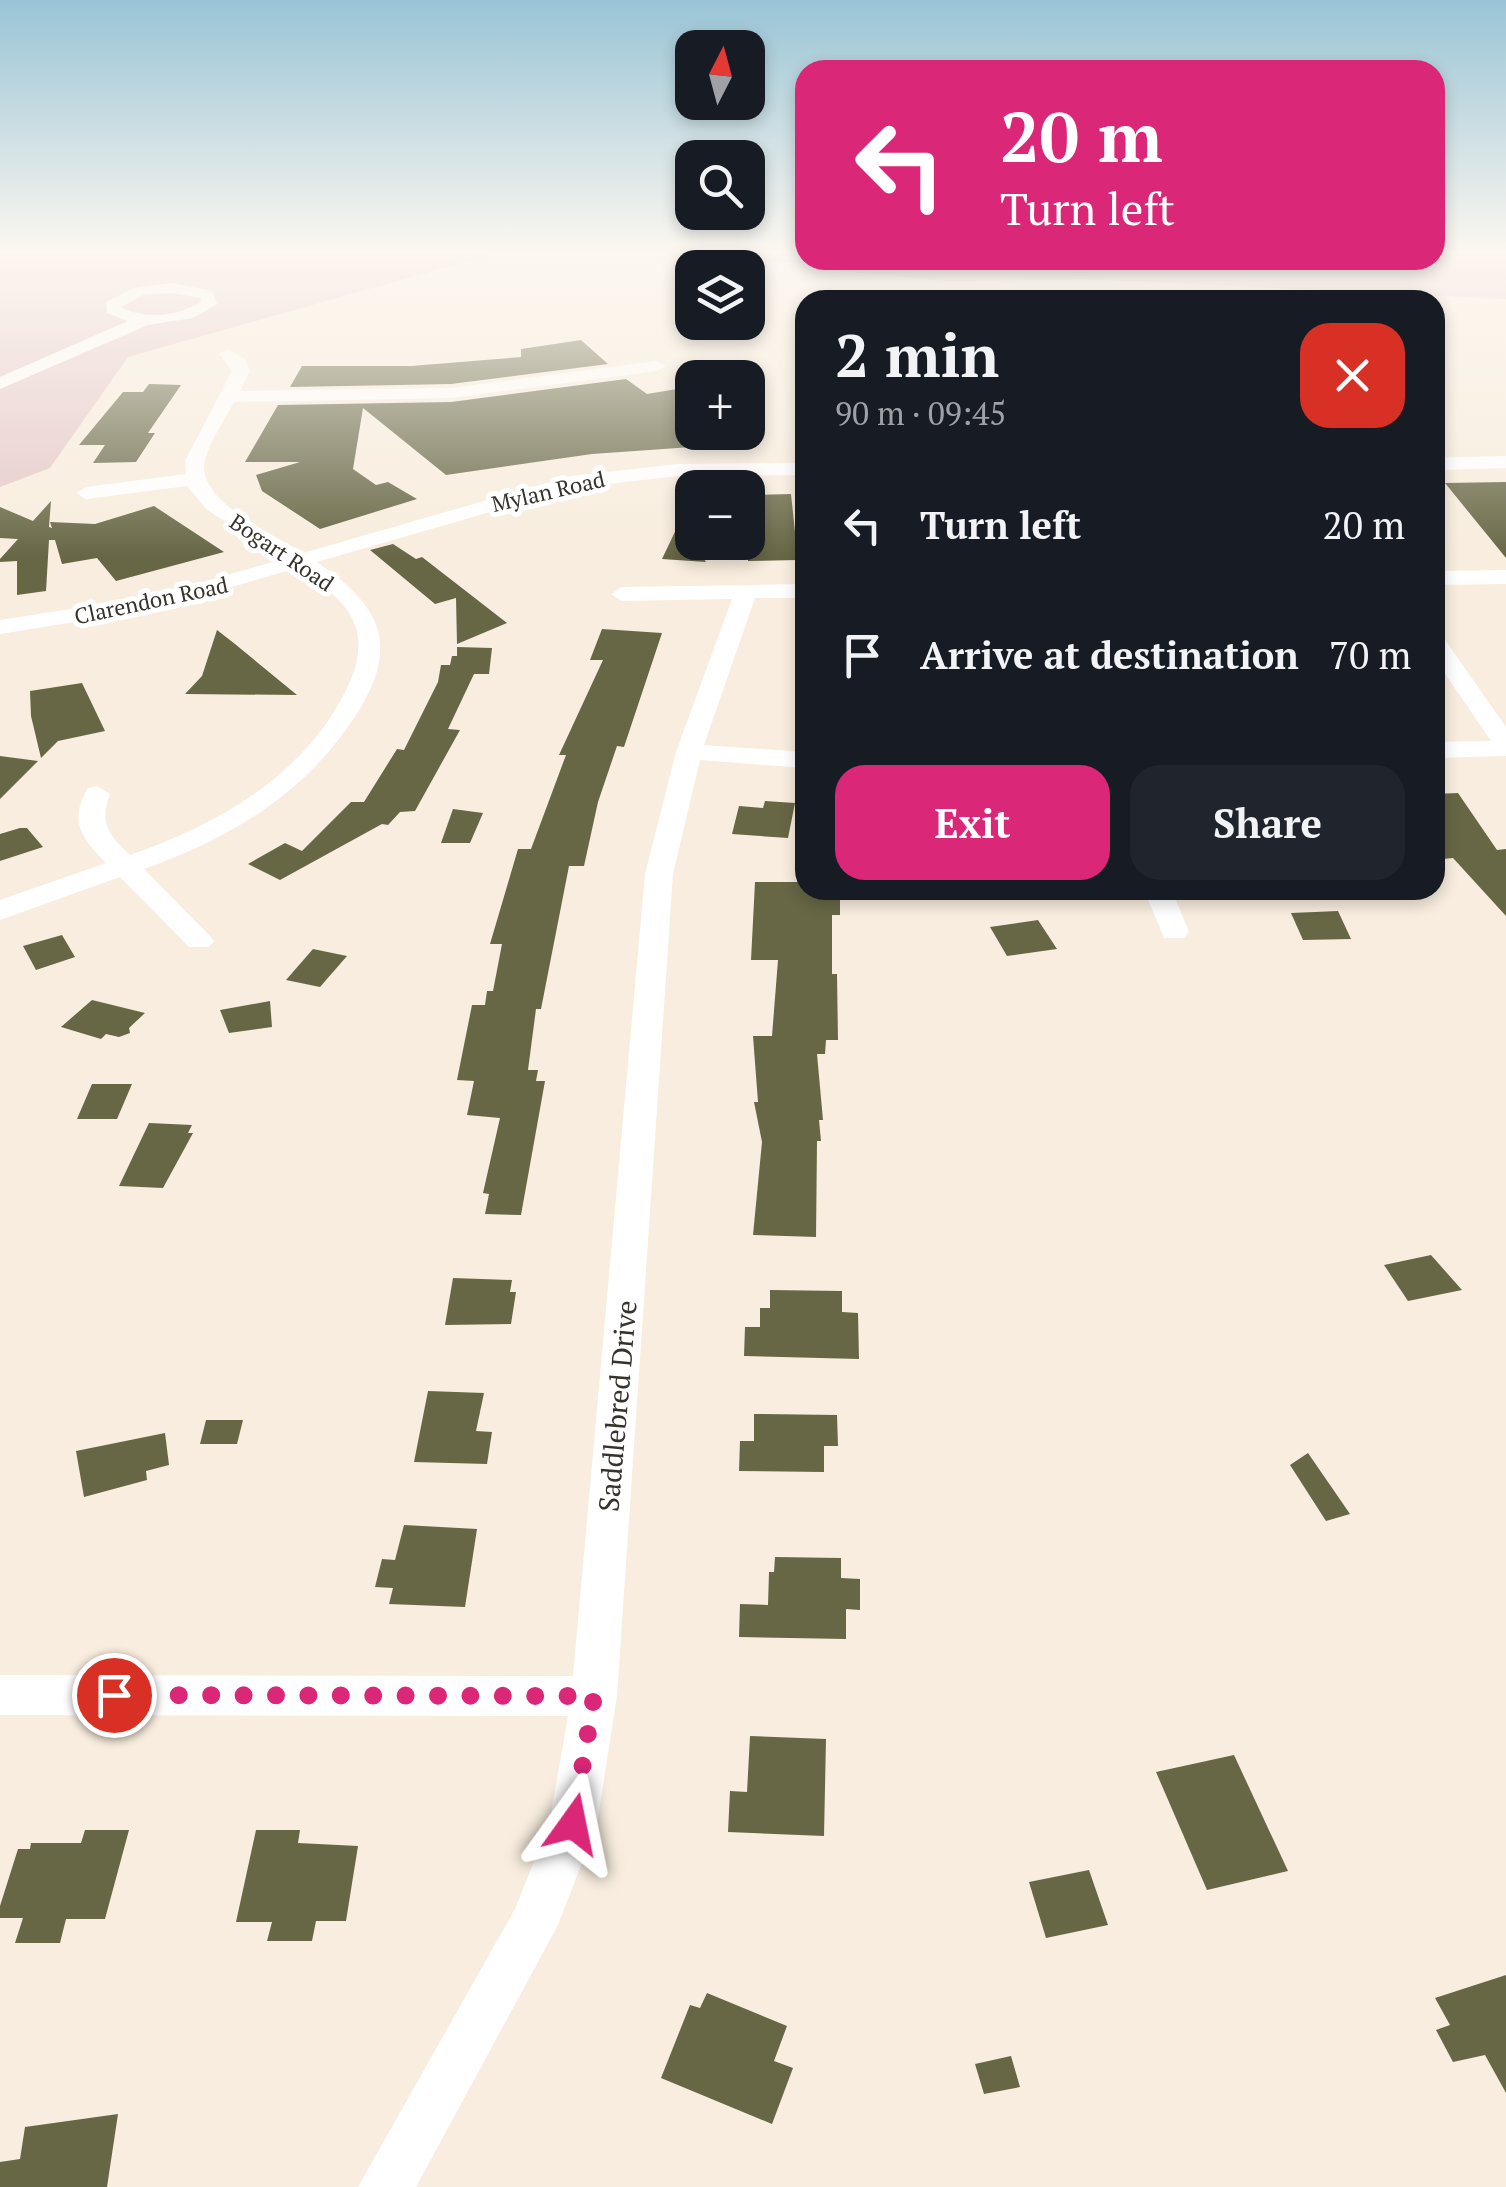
<!DOCTYPE html>
<html lang="en">
<head>
<meta charset="utf-8">
<style>
	body { margin:0; font-family:"PT Serif",serif; background:#20242c; color:#f1f3f6; height:100vh; display:flex; flex-direction:column; font-size:38px; white-space:nowrap }
	* { box-sizing:border-box; margin:0 }
	p { font-size:32px; color:#9ea1a6 }
	.icon { flex:none; width:55px; height:55px; fill:none; stroke:currentColor; stroke-width:2; stroke-linecap:round; stroke-linejoin:round }
	.map { position:relative; flex:1; overflow:hidden }
	.sheet { position:absolute; left:795px; top:290px; width:650px; height:610px; display:flex; flex-direction:column; background:#171b24; border-radius:30px; box-shadow:0 5px 15px #0003 }
	.sheet>* { flex:none }
	.hud { position:absolute; left:795px; top:60px; width:650px; height:210px; border-radius:30px; box-shadow:0 5px 15px #0003; background:#db2777; color:#fff; overflow:hidden }
	.needle { width:65px; rotate:6deg }
	.fabs { position:absolute; left:675px; top:30px; display:grid; gap:20px }
	.fabs a { display:grid; place-items:center; width:90px; height:90px; border-radius:20px; background:#171b24; box-shadow:0 5px 15px #0003; font-size:50px }
	.pin { position:absolute; display:grid; place-items:center; width:85px; height:85px; color:#fff; margin:-42px; border:5px solid #fff; border-radius:50%; box-shadow:0 2px 10px #0007 }
	.me { position:absolute; width:110px; margin:-55px; rotate:12deg; stroke-linejoin:round; filter:drop-shadow(0 0 8px #0008) }
	.turn { display:flex; align-items:center; gap:35px; height:210px; padding:0 40px; font-size:45px }
	.turn .icon { width:130px; height:130px; stroke-width:2.5 }
	.turn b { display:block; font-size:70px; line-height:85px }
	.round { display:grid; place-items:center; flex:none; width:105px; height:105px; border-radius:30px; background:#20242c }
	.headline { display:flex; align-items:center; justify-content:space-between; height:170px; padding:0 40px }
	h1 { font-size:60px; font-weight:600; line-height:75px }
	.cta { display:flex; gap:20px; margin-top:auto; padding:20px 40px }
	.cta a { flex:1; height:115px; border-radius:30px; background:#db2777; color:#fff; font-size:40px; font-weight:600; line-height:115px; text-align:center }
	.cta a+a { background:#20242c; color:#f1f3f6 }
	ul { padding:0; list-style:none }
	li { display:flex; align-items:center; gap:30px; height:130px; padding:0 40px }
	li div { flex:1 }
	li b { display:block; font-size:38px }
	li em { font-style:normal }
	.map>svg:first-child { display:block }
	.green { fill:#e5c8c8 }
	.building { fill:#676746 }
	.lines { fill:none; stroke-linecap:round; stroke-linejoin:round }
	.minor { fill:#fff; fill-rule:evenodd }
	.route { stroke:#db2777; stroke-width:18; stroke-dasharray:0 32.4 }
	.labels { text-anchor:middle; dominant-baseline:central; stroke-width:10; stroke-linejoin:round; paint-order:stroke }
	.far-street-label { font-size:22px; fill:#36322c; stroke:#fff }
	.street-label { font-size:28px; fill:#36322c; stroke:#fff }
</style>
</head>
<body>
<div class="map">
<svg width="1506" height="2187" viewBox="0 0 1506 2187">
	<rect width="100%" height="100%" fill="#f8edde"/>
	<!-- green -->
	<g class="green">
		<polygon points="0,252 500,252 128,357 50,468 0,487"/>
		<polygon points="633,252 805,252 805,260 1435,260 1435,252 1506,252 1506,299 1088,279 950,281 851,272 823,265"/>
	</g>
	<!-- building -->
	<g class="building">
		<polygon points="581,340 608,364 451,384 290,387 302,366 411,366 521,357 521,349"/>
		<polygon points="626,379 647,394 683,388 692,395 692,447 592,454 446,475 363,408 353,469 376,485 388,482 417,499 320,529 262,491 256,475 300,462 245,462 278,405 451,402"/>
		<polygon points="149,384 181,385 148,433 155,433 136,462 93,463 105,445 79,445 123,392 143,392"/>
		<polygon points="1506,482 1506,558 1445,483"/>
		<polygon points="791,494 798,560 748,561 748,495"/>
		<polygon points="51,501 49,527 52,528 50,522 95,524 154,506 224,552 116,581 97,558 62,564 55,540 49,540 46,591 17,595 17,561 0,562 0,559 18,539 0,538 0,507 33,521"/>
		<polygon points="681,519 692,542 706,562 662,559"/>
		<polygon points="393,544 416,559 422,557 507,623 457,644 456,598 435,604 370,550"/>
		<polygon points="602,629 662,633 624,747 617,746 598,802 584,866 569,866 541,1009 536,1009 528,1070 538,1070 536,1081 545,1081 521,1215 485,1214 489,1194 483,1193 500,1118 467,1115 474,1081 457,1080 472,1005 485,1005 487,991 493,991 502,944 490,944 518,849 531,849 566,755 559,755 603,660 590,660"/>
		<polygon points="217,630 235,644 297,695 185,694 202,676"/>
		<polygon points="457,647 492,648 489,674 474,674 448,729 460,730 415,811 400,812 388,825 382,824 280,880 248,864 285,843 302,851 351,802 364,802 397,749 404,750 438,682 441,665 450,665 452,656 457,656"/>
		<polygon points="82,683 105,731 58,741 41,758 31,716 30,691"/>
		<polygon points="0,756 38,761 0,799"/>
		<polygon points="1458,793 1497,850 1506,849 1506,916 1453,858 1443,859 1435,849 1435,794"/>
		<polygon points="765,801 795,803 788,838 732,834 739,806 763,808"/>
		<polygon points="453,809 483,813 470,843 441,843"/>
		<polygon points="20,828 27,828 43,847 0,861 0,834"/>
		<polygon points="755,882 805,882 805,890 840,890 840,915 832,915 832,974 837,974 838,1040 826,1040 825,1054 817,1054 823,1120 819,1120 821,1141 817,1141 816,1237 753,1235 762,1142 754,1102 758,1102 753,1036 772,1036 778,960 751,960"/>
		<polygon points="1338,911 1351,939 1303,940 1291,913"/>
		<polygon points="1038,920 1057,949 1007,956 990,927"/>
		<polygon points="62,935 75,957 36,970 23,946"/>
		<polygon points="313,949 347,956 320,987 286,980"/>
		<polygon points="92,1000 145,1013 129,1028 130,1033 119,1037 106,1034 101,1039 61,1027"/>
		<polygon points="270,1001 272,1027 229,1033 220,1010"/>
		<polygon points="92,1084 132,1084 117,1119 77,1119"/>
		<polygon points="149,1123 192,1125 188,1133 193,1133 163,1188 119,1186"/>
		<polygon points="1431,1255 1462,1290 1408,1301 1384,1265"/>
		<polygon points="453,1278 512,1280 510,1292 516,1292 511,1324 445,1325"/>
		<polygon points="770,1290 842,1291 842,1312 858,1313 859,1359 744,1356 745,1327 760,1327 760,1308 770,1308"/>
		<polygon points="428,1391 484,1393 476,1431 492,1432 487,1464 414,1462"/>
		<polygon points="754,1414 837,1415 838,1446 824,1446 824,1472 739,1471 740,1441 754,1441"/>
		<polygon points="206,1420 243,1420 237,1444 200,1444"/>
		<polygon points="165,1433 169,1465 146,1471 147,1480 84,1497 76,1451"/>
		<polygon points="1308,1453 1350,1514 1326,1521 1290,1465"/>
		<polygon points="404,1525 477,1529 465,1607 389,1604 393,1588 375,1587 382,1559 395,1560"/>
		<polygon points="775,1557 841,1558 841,1578 860,1579 860,1610 846,1609 846,1639 739,1637 740,1604 768,1605 769,1572 774,1572"/>
		<polygon points="750,1736 826,1739 824,1836 728,1832 730,1791 747,1792"/>
		<polygon points="1234,1755 1288,1871 1207,1890 1156,1772"/>
		<polygon points="85,1830 129,1830 105,1919 66,1919 60,1943 15,1943 23,1918 0,1918 0,1906 18,1849 30,1849 31,1843 81,1843"/>
		<polygon points="256,1830 300,1830 298,1843 358,1846 346,1921 316,1921 312,1941 267,1941 272,1922 236,1922"/>
		<polygon points="1089,1870 1108,1925 1046,1938 1029,1882"/>
		<polygon points="1506,1975 1506,2093 1485,2055 1453,2062 1436,2030 1450,2025 1435,1998"/>
		<polygon points="707,1993 787,2026 774,2061 793,2068 772,2124 661,2078 690,2005 700,2008"/>
		<polygon points="1011,2056 1020,2087 984,2094 975,2064"/>
		<polygon points="118,2114 107,2187 0,2187 0,2162 20,2159 25,2127"/>
	</g>
	<g class="lines">
		<!-- minor -->
		<g class="minor">
			<path d="M172 283 213 291 217 304 193 318 148 325 0 389V377L128 321 107 313 106 302 134 288ZM172 293 200 298 201 302C177 316 146 320 121 307L143 295Z"/>
			<path d="M228 349 245 359 250 371 240 391 451 388 657 361 666 366 657 371 451 398 234 402C225 420 210 440 205 460 195 501 274 534 303 553L571 476 678 464 805 463V475L678 476 573 488 317 562C381 606 401 645 356 715 305 794 231 838 144 869L209 935 214 941 209 947H189L120 877 0 920V900L106 863C82 839 68 821 88 788L97 786 110 794C99 824 108 834 130 855 219 824 306 775 348 686 359 663 364 636 349 613 337 594 315 580 297 568L156 609 0 634V620L154 596 283 559 206 509 187 486 86 499 76 493 86 487 186 474 185 461 232 371 219 354Z"/>
			<polygon points="1506,456 1506,468 1435,470 1435,458"/>
			<polygon points="1506,570 1506,584 1435,585 1435,571"/>
			<polygon points="805,584 805,598 755,598 704,745 805,752 805,768 700,760 673,874 617,1696 597,1824 558,1925 416,2187 358,2187 515,1909 549,1824 568,1716 0,1715 0,1675 573,1676 645,874 676,752 732,599 622,601 611,594 622,587"/>
			<polygon points="1435,635 1443,637 1506,727 1506,756 1435,758 1435,742 1491,741 1435,659"/>
			<polygon points="1144,890 1172,890 1189,932 1184,938 1164,938"/>
		</g>
	</g>
	<!-- sky -->
	<linearGradient id="sky" x2="0" y2="1"><stop stop-color="#99c4d6"/><stop offset="0.45" stop-color="#fcf7f0"/><stop offset="1" stop-color="#fcf7f0" stop-opacity="0"/></linearGradient>
	<rect width="1506" height="558" fill="url(#sky)"/>
	<g class="lines">
		<!-- route -->
		<polyline class="route" points="114,1695 594,1696 573,1824"/>
	</g>
	<g class="labels">
		<!-- far-street labels -->
		<g class="far-street-label">
			<text transform="translate(548 491) rotate(-13)">Mylan Road</text>
			<text transform="translate(282 552) rotate(34)">Bogart Road</text>
			<text transform="translate(151 600) rotate(-12)">Clarendon Road</text>
		</g>
		<!-- street labels -->
		<g class="street-label">
			<text transform="translate(617 1406) rotate(-85)">Saddlebred Drive</text>
		</g>
	</g>
</svg>
<div class="fabs">
<a><svg class="needle" viewBox="-14 -14 28 28"><path d="M0-13l5 13h-10z" fill="#e53935"/><path d="M0 13l5-13h-10z" fill="#9ea1a6"/></svg></a>
<a><svg class="icon" aria-label="search" viewBox="0 0 24 24"><circle cx="10" cy="10" r="6"/><path d="M15 15l6 6"/></svg></a>
<a><svg class="icon" aria-label="layers" viewBox="0 0 24 24"><path d="M12 4l9 5-9 5-9-5zM3 14l9 5 9-5"/></svg></a>
<a>+</a>
<a>−</a>
</div>
<div class="pin" style="left:114px;top:1695px;background:#d93025"><svg class="icon" aria-label="arrive" viewBox="0 0 24 24"><path d="M6 21V4h12l-3 4 3 4H6"/></svg></div>
<svg class="me" style="left:573px;top:1824px" viewBox="-20 -20 40 40"><path d="M0-17L14 15 0 8-14 15z" fill="#db2777" stroke="#fff" stroke-width="4"/></svg>
<div class="hud">
<div class="turn"><svg class="icon" aria-label="left" viewBox="0 0 24 24"><path d="M17 20v-9H6M10 6l-5 5 5 5"/></svg><div><b>20 m</b>Turn left</div></div>
</div>
<section class="sheet">
<div class="headline"><div><h1>2 min</h1><p>90 m · 09:45</p></div><a class="round" style="background:#d93025;color:#fff"><svg class="icon" aria-label="close" viewBox="0 0 24 24"><path d="M6 6l12 12M18 6L6 18"/></svg></a></div>
<ul>
<li><svg class="icon" aria-label="left" viewBox="0 0 24 24"><path d="M17 20v-9H6M10 6l-5 5 5 5"/></svg><div><b>Turn left</b></div><em>20 m</em></li>
<li><svg class="icon" aria-label="arrive" viewBox="0 0 24 24"><path d="M6 21V4h12l-3 4 3 4H6"/></svg><div><b>Arrive at destination</b></div><em>70 m</em></li>
</ul>
<div class="cta"><a>Exit</a><a>Share</a></div>
</section>
</div>
</body>
</html>
